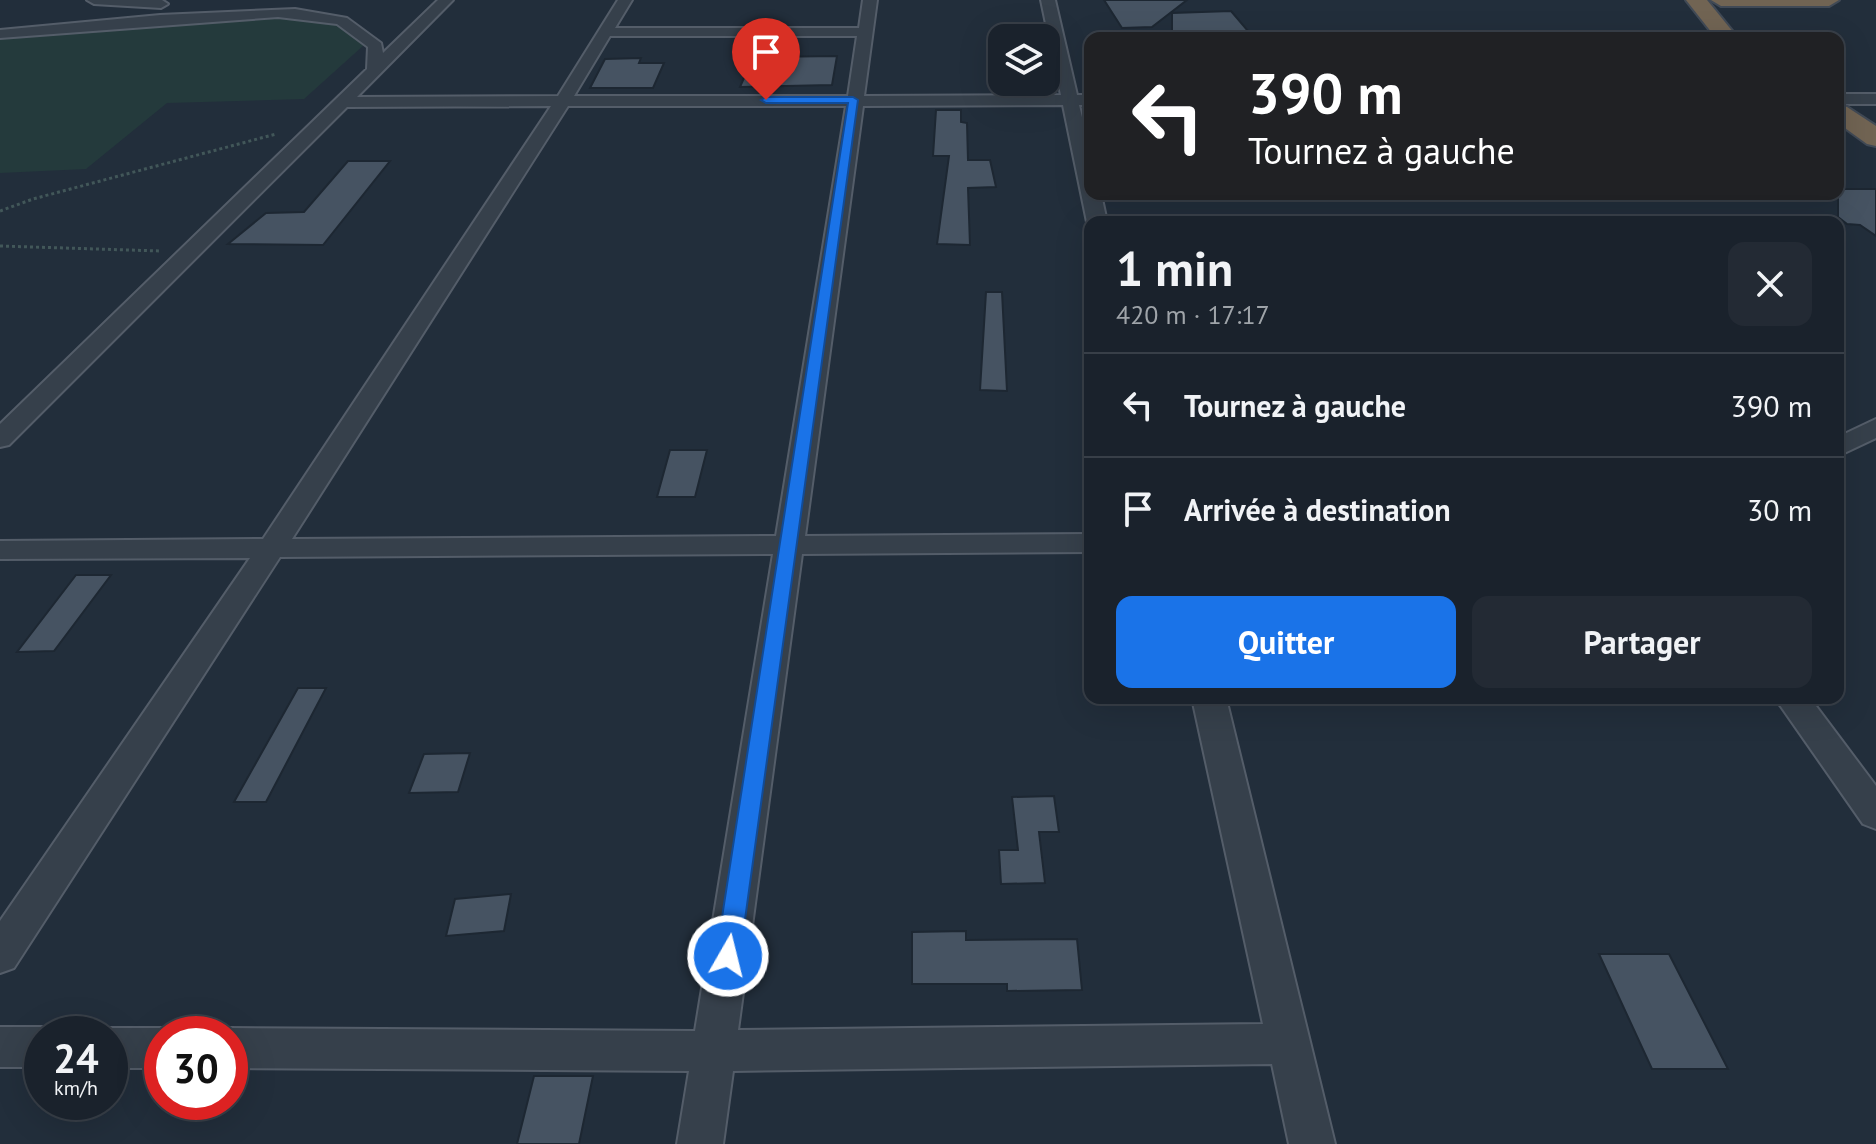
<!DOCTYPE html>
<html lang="fr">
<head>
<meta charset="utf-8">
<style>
	body { margin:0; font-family:"PT Sans",sans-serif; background:#232a34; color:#f1f3f6; height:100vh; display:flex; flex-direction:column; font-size:30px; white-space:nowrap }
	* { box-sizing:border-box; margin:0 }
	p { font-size:26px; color:#9fa4a9 }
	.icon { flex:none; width:44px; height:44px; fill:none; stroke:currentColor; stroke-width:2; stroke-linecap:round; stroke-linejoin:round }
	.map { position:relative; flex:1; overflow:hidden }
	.details { position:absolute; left:1084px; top:216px; width:760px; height:488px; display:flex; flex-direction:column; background:#1a222c; border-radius:16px; box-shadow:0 8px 32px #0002,0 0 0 2px #383f48 }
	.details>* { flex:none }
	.hud { position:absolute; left:1084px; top:32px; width:760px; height:168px; border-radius:16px; box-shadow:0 8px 32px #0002,0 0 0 2px #383f48; background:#202124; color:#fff; overflow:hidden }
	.tools { position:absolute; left:988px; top:24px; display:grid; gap:16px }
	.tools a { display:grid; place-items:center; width:72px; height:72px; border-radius:16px; background:#1a222c; box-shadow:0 8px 32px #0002,0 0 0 2px #383f48; font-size:40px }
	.speed { position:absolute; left:24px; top:1016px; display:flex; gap:16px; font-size:40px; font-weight:700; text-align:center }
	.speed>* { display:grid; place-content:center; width:104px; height:104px; border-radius:50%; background:#1a222c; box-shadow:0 8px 32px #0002,0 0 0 2px #383f48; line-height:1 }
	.speed small { font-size:20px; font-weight:400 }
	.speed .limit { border:12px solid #d22; background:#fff; color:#111 }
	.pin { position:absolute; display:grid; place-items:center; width:68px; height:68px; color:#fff; margin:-82px -34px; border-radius:50% 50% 50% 0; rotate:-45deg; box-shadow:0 0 8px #0007 }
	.pin .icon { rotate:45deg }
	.me { position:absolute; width:88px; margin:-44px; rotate:8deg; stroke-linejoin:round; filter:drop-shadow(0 0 6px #0008) }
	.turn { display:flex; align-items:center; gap:28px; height:168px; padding:0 32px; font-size:36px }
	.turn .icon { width:104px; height:104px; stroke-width:2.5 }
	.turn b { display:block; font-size:56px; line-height:68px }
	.round { display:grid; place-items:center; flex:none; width:84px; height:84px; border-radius:16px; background:#232a34 }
	.head { display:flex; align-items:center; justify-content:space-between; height:136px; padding:0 32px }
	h1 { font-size:48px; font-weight:700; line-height:60px }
	.button { display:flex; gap:16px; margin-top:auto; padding:16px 32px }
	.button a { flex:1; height:92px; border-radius:16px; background:#1a73e8; color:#fff; font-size:32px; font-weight:700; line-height:92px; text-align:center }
	.button a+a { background:#232a34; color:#f1f3f6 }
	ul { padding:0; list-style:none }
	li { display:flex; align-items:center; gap:24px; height:104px; padding:0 32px; border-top:2px solid #383f48 }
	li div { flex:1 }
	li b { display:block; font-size:30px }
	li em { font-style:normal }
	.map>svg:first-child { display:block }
	.green { fill:#243a3c }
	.building { fill:#465362; stroke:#1d2732; stroke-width:2 }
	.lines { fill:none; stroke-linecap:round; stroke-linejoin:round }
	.minor-casing { stroke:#545d69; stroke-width:4 }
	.highway-casing { stroke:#414a56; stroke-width:4 }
	.path { stroke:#425759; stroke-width:3; stroke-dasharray:3 3; stroke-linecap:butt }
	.minor { fill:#36404b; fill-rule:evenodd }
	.highway { fill:#716453; fill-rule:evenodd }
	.route { fill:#1a73e8; stroke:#114b97; stroke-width:2 }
</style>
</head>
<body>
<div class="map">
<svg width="1876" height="1144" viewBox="0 0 1876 1144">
	<rect width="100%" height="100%" fill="#222e3b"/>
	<!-- green -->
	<path class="green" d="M265 16C296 18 348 15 364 45L304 99 167 103 86 169 0 173V38Z"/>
	<!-- building -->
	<g class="building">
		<polygon points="1104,0 1187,0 1152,27 1122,28"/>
		<polygon points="1231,11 1254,38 1172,38 1172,13"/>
		<polygon points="837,56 832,85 740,87 753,57"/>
		<polygon points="641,58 639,63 664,63 653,88 590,88 605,59"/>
		<polygon points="936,110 961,110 961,122 967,123 968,160 990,160 996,187 968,188 970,245 937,244 949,156 933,156"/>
		<polygon points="348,161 390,161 323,245 228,244 266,213 304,212"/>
		<polygon points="1838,189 1876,189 1876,236 1860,225 1847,224 1838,217"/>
		<polygon points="986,292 1002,292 1007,391 980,390"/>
		<polygon points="670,450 707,450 695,497 657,497"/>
		<polygon points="76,575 111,575 54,651 17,652"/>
		<polygon points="298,688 326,688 266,802 234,802"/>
		<polygon points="470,753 458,792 409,793 424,754"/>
		<polygon points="1054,796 1059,832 1039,832 1045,883 1001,884 999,850 1018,850 1012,797"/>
		<polygon points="511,894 504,931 446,936 455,899"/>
		<polygon points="966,931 966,940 1077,939 1082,990 1007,991 1007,984 912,984 912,932"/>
		<polygon points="1599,954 1669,954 1728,1069 1652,1069"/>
		<polygon points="534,1076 593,1076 579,1144 517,1144"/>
	</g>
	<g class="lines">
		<defs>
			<g id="minor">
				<polygon points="87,0 162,0 168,4 161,8 94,4"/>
				<path d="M438 0H453L357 97 558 96 618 0H632L615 28H859L863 0H877L864 96 1061 95 1041 0H1055L1077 95H1090V105H1079L1090 150V194H1101L1107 222H1090V226L1087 222 1063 105 863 106 805 536 1090 534V552L802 554 738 1030 1263 1024 1192 698H1226L1335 1144H1289L1272 1064 733 1071 723 1144H677L689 1071 230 1068V1034H214L230 1028 695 1031 773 554 280 557 14 968 0 973V921L250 558 0 559V541L263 539 551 106 347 107 9 445 0 447V424L367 69 368 47 337 24 278 17 0 38V30L160 15 295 9 347 18 381 43 383 53ZM610 36H857L848 96H574ZM568 106H846L776 536 292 539Z"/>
				<rect x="1838" y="94" width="38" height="10"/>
				<polygon points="1876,419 1876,438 1838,456 1838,437"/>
				<polygon points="1775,698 1810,698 1876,786 1876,829 1863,824"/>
				<polygon points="0,1027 42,1027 58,1034 42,1034 42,1067 0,1067"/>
				<polygon points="110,1028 162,1028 178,1034 162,1034 162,1068 110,1068 110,1034 94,1034"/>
			</g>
			<g id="highway">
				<polygon points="1686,0 1707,0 1738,38 1716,38"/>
				<polygon points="1711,0 1839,0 1829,6 1721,6"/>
				<polygon points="1838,105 1847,107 1876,126 1876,146 1867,144 1838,123"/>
			</g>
		</defs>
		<!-- minor casing -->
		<use href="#minor" class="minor-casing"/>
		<!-- highway casing -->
		<use href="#highway" class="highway-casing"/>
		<!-- path -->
		<g class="path">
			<polyline points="0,211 33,199 276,134"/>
			<polyline points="0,246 160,251"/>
		</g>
		<!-- minor -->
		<use href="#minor" class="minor"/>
		<!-- highway -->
		<use href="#highway" class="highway"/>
	</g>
	<!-- route -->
	<polygon class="route" points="853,97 858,100 740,956 737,963 728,967 719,963 716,956 848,103 766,103 761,100 766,97"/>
</svg>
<div class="tools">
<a><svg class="icon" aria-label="layers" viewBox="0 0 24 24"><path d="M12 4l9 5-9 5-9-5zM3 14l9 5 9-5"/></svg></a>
</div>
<div class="speed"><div>24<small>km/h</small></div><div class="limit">30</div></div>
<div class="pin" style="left:766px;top:100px;background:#d93025"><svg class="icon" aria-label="arrive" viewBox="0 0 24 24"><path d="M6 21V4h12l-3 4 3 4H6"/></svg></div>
<svg class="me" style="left:728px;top:956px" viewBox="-20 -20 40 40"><circle r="17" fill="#1a73e8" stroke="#fff" stroke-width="3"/><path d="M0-11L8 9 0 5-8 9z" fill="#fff"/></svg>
<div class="hud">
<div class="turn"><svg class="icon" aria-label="left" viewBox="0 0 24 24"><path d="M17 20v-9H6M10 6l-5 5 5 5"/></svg><div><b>390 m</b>Tournez à gauche</div></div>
</div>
<section class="details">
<div class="head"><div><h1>1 min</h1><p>420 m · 17:17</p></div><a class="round"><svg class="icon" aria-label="close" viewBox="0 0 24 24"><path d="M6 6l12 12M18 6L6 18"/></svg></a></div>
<ul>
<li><svg class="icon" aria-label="left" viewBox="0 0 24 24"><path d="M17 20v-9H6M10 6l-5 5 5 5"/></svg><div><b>Tournez à gauche</b></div><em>390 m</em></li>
<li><svg class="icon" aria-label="arrive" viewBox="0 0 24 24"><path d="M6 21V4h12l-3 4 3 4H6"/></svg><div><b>Arrivée à destination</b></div><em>30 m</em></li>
</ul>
<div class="button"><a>Quitter</a><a>Partager</a></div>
</section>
</div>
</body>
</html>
